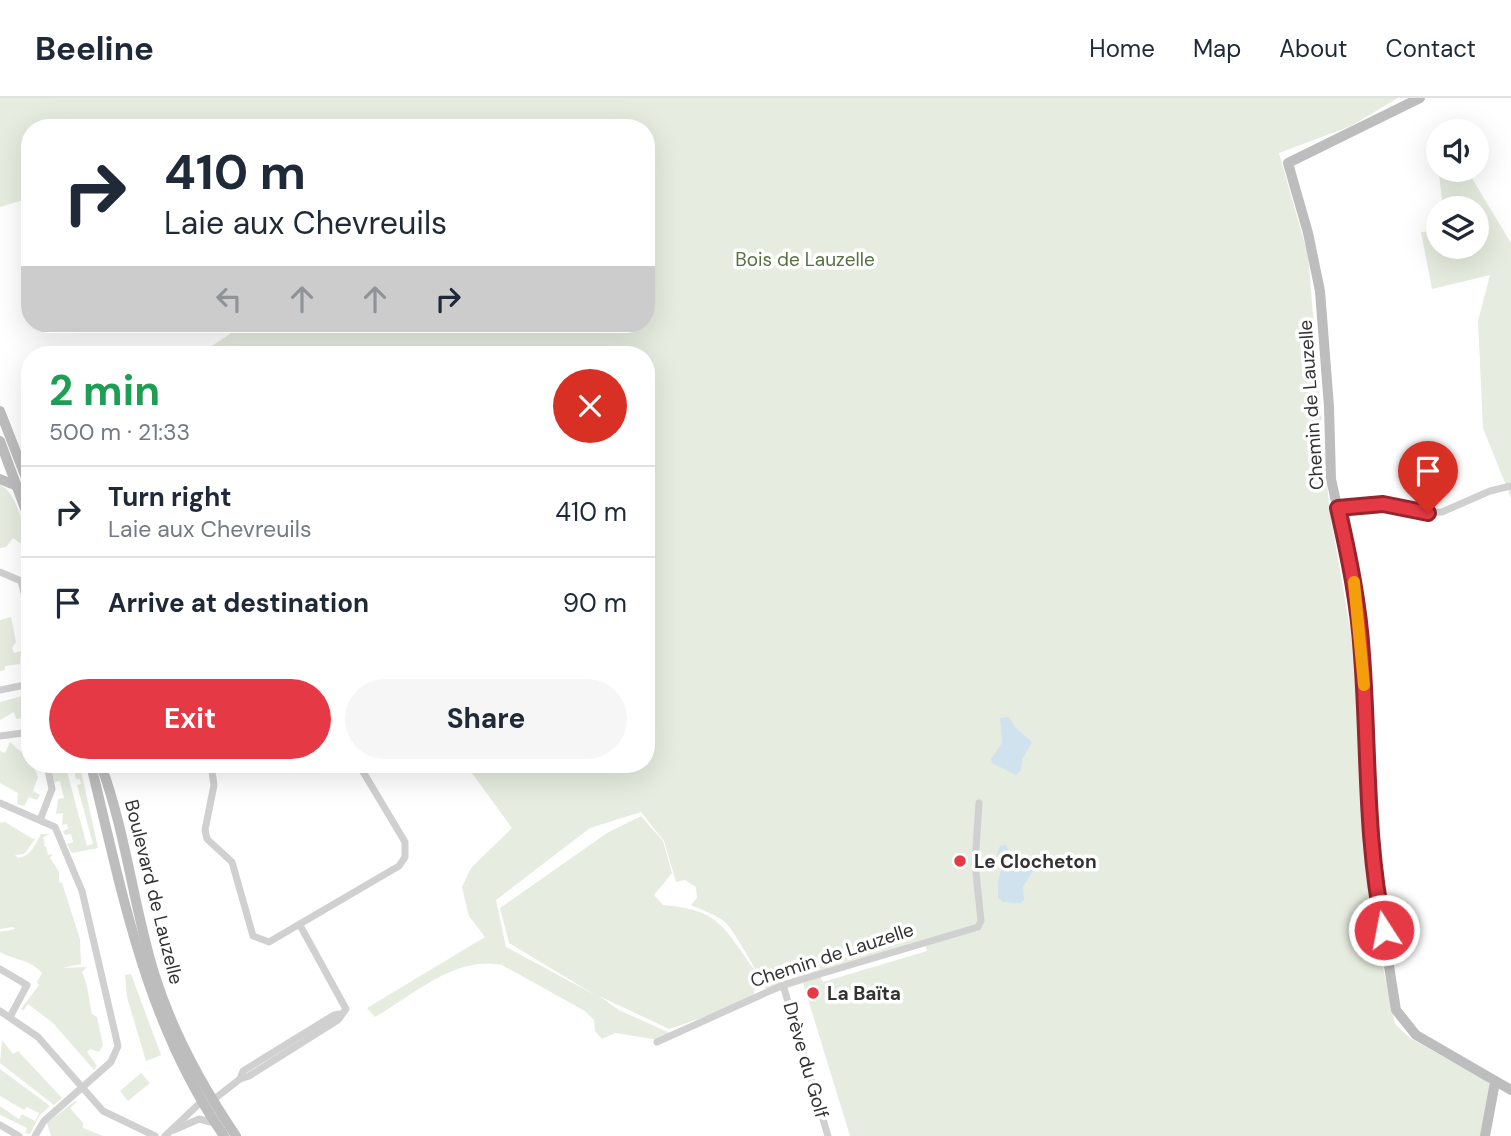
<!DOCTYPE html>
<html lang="en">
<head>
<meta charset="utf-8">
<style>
	body { margin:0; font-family:"DM Sans",sans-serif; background:#f6f6f7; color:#1f2937; height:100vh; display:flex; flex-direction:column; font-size:26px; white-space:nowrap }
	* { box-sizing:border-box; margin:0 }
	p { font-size:23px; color:#747a83 }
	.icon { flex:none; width:38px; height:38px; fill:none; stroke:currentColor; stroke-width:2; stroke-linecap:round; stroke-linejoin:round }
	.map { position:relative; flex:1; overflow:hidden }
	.sheet { position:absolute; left:21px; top:248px; width:634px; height:427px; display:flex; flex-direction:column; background:#fff; border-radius:28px; box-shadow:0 7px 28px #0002 }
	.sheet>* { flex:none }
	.guide { position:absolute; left:21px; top:21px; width:634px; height:214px; border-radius:28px; box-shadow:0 7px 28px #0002; background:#fff; color:#1f2937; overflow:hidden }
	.fabs { position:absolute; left:1426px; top:21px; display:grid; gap:14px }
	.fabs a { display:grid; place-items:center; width:63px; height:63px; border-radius:50%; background:#fff; box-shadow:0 7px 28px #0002; font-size:35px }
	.pin { position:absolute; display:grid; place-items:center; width:60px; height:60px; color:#fff; margin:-72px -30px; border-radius:50% 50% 50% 0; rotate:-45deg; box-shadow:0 0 7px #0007 }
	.pin .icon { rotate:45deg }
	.me { position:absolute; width:77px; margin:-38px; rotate:349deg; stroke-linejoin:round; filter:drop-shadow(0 0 5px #0008) }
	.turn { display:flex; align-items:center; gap:24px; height:147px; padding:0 28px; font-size:32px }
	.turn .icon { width:91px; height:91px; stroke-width:2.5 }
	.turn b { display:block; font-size:49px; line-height:60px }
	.lanes { display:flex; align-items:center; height:66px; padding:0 28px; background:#0003; justify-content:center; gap:35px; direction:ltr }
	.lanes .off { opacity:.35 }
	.round { display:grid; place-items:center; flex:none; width:74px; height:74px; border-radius:37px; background:#f6f6f7 }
	.headline { display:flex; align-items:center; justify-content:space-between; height:119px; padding:0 28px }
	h1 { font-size:42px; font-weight:700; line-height:52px; color:#1e9e55 }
	.primary-button { display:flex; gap:14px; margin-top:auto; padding:14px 28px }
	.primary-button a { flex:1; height:80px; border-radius:42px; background:#e63946; color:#fff; font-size:28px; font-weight:700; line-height:80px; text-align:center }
	.primary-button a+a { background:#f6f6f7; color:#1f2937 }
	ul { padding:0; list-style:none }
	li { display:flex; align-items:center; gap:21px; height:91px; padding:0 28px; border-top:2px solid #e0e1e3 }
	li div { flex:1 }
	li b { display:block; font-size:26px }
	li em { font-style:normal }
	header { display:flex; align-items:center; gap:42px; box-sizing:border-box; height:98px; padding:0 35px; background:#fff; border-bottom:2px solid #e0e1e3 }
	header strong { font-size:33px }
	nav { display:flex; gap:38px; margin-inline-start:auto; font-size:24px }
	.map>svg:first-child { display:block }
	.green { fill:#e6ecdf; fill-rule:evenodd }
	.water { fill:#cfe2ee }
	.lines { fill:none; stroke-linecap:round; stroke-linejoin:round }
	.street { stroke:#d0d0d0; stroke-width:7 }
	.secondary { stroke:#bdbdbd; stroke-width:10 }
	.route-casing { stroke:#96252e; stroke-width:18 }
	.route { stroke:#e63946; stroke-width:12 }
	.slow { stroke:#f59e0b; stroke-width:12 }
	.poi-dot { fill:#e63946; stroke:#fff; stroke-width:2.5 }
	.labels { text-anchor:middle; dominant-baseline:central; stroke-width:7; stroke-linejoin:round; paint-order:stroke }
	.park-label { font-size:19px; fill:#56703f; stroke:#fff }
	.street-label { font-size:19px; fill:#333; stroke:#fff }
	.poi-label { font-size:19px; font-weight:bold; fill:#333; stroke:#fff; text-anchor:start }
</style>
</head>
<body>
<header>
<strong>Beeline</strong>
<nav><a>Home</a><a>Map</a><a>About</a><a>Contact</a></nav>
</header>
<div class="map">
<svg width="1511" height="1038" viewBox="0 0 1511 1038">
	<rect width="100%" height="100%" fill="#fff"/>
	<!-- green -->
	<g class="green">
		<path d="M0 0H1398L1351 28 1279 55 1308 157 1329 408 1355 560 1374 827 1395 926 1410 940 1488 984 1491 989 1482 1038H850L803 885 669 931 599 898 619 912 670 935 659 942 615 935 602 941 595 933 594 922 585 913 502 867C456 857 413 897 375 919L367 910 485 839 469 818 462 789 471 770 512 730 466 667H646V257H198L230 236 225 226H646V30H30V100L0 109ZM641 714 664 743 676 784 685 782 696 789 697 800 691 807C702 812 717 817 726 825 733 831 762 882 766 892L925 846 927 853 823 884 820 878 754 896 757 875C724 832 723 812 663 807L654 797 672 775 663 743 641 718 607 735 500 810 509 845 597 898 506 849 496 802 590 730Z"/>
		<polygon points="1438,68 1438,72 1467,72 1511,145 1511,400 1483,330 1478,223 1490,177 1432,191 1421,134 1438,133 1438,149 1477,149 1477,110 1443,110"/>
		<path d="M0 387C21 395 30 455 30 476L23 447 13 440 6 449 0 450Z"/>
		<polygon points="11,519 16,544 12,550 14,555 21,553 20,566 5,568 5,572 0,573 0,522"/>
		<polygon points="30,596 30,619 16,621 14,614 0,622 0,604"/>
		<polygon points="10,644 21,654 24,650 30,652 30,667 33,667 38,679 33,693 40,697 37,702 29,699 24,708 17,706 18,695 0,685 0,653 5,655"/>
		<polygon points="55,667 64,667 66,670 87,748 93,746 77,687 81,686 80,681 76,681 74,672 80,668 98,750 72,755 67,746 73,744 71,736 65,737 63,733 68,731 67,726 62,727 63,715 56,716 58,701 64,700 60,683 54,684 52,673 56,672"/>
		<path d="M5 724 33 741 36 740 24 756 15 757 18 760C31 758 35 747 41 736H49L43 740 45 746 43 747 46 749 48 757 53 756 50 760 59 774V784L62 785 80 841 81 866 63 870 87 869 82 874C89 890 88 898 92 916L97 919 103 947 99 954 90 951 87 954 97 968 94 972 53 925 28 906 23 913 21 911 39 887 37 884 42 875C30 861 16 863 0 854V834L15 831 13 829 0 831V725Z"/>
		<polygon points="131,876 161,957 146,963 127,899 125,877"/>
		<polygon points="2,942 13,956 18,953 62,1000 54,1007 0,965"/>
		<polygon points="0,971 50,1008 39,1018 30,1036 25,1035 27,1030 0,1017 0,1008 19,1021 22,1016 35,1023 39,1015 27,1009 24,1012 0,998"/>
		<polygon points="141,975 150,985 128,1003 120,993"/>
		<polygon points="75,1003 77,1004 70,1010 83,1025 83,1030 103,1038 51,1038 47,1025"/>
	</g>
	<!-- water -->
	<g class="water">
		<polygon points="1009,619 1016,630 1032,644 1022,662 1021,672 1016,677 992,665 991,661 1002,645 1000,620"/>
		<polygon points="1006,747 1015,765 1034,771 1023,789 1024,802 1020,805 1003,804 998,799 998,783 1003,766 997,756 1000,748"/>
	</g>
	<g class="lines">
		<!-- street -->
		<g class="street">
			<polyline points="1338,410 1374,405 1428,415 1442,414 1490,393 1511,388"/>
			<polyline points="0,474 21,483 30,518"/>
			<polyline points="0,592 30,586"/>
			<polyline points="0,638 30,634"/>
			<polyline points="211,667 214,687 205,732 207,741 232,764 253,838 269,844 399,768 405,759 405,744 359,667"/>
			<polyline points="0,705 55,729 82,793 118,948 111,964 44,1023 35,1038"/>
			<polyline points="40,722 52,691 47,667"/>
			<polyline points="0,871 27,887 10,919"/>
			<polyline points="783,887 828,1038"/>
			<polyline points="0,913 38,939 103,1013 155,1038"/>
			<polyline points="657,944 783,887 978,829 981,823 975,765 979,705"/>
			<polyline points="240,981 249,978 338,922 346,911 301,829"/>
			<polyline points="213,1002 240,981 243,973 334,917 340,916"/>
			<polyline points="0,1027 19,1038"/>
			<polyline points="174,1032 199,1021 215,1025"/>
			<polyline points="165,1038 202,1003"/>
		</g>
		<!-- secondary -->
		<g class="secondary">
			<polyline points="1420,0 1288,65 1308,135 1320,193 1329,309 1331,381 1351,471 1361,542 1374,774 1396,912 1416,937 1511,992"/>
			<polyline points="0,313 30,390"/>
			<polyline points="0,343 30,424"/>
			<polyline points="0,381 17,388"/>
			<path d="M91 667C123 798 146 925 224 1038"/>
			<path d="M101 667C126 735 133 806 154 875 172 933 202 988 236 1038"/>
			<polyline points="1485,1038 1495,984"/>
		</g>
	</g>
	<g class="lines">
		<defs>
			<path id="route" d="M1384 832C1365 742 1369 649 1362 557 1359 507 1349 459 1338 410L1383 406 1428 415"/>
		</defs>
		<!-- route casing -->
		<use href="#route" class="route-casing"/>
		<!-- route -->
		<use href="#route" class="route"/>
		<!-- slow -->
		<polyline class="slow" points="1354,484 1364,587"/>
	</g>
	<!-- markers -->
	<g class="poi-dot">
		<circle cx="960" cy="763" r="7"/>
		<circle cx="813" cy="895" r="7"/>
	</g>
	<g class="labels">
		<!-- park labels -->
		<g class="park-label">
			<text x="805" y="161">Bois de Lauzelle</text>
		</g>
		<!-- street labels -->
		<g class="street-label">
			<text transform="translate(1311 307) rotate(-94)">Chemin de Lauzelle</text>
			<text transform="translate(154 794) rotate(76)">Boulevard de Lauzelle</text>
			<text transform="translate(832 857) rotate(-18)">Chemin de Lauzelle</text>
			<text transform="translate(806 962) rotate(74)">Drève du Golf</text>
		</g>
		<!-- poi labels -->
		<g class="poi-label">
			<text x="974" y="763">Le Clocheton</text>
			<text x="827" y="895">La Baïta</text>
		</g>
	</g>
</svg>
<div class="fabs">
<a><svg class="icon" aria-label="sound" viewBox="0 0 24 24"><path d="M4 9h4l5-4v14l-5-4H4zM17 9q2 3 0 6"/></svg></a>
<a><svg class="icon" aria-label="layers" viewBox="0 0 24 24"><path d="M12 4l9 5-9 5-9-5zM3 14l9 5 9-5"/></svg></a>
</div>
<div class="pin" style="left:1428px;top:415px;background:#d93025"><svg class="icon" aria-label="arrive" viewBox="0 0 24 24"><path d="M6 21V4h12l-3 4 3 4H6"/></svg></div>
<svg class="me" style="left:1384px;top:832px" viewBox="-20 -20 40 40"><circle r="17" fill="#e63946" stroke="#fff" stroke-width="3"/><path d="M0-11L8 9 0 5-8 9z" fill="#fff"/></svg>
<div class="guide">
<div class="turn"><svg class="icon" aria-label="right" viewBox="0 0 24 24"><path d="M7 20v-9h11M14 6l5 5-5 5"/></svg><div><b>410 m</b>Laie aux Chevreuils</div></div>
<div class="lanes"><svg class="icon off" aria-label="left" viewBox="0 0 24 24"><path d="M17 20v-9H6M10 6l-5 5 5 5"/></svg><svg class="icon off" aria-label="ahead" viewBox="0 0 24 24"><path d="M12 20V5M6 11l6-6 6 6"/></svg><svg class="icon off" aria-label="ahead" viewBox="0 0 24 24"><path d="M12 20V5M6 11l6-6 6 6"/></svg><svg class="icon" aria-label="right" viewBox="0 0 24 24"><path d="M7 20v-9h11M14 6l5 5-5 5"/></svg></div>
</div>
<section class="sheet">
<div class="headline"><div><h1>2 min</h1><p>500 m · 21:33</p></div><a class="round" style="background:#d93025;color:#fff"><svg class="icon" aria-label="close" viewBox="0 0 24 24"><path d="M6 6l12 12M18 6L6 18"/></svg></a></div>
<ul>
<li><svg class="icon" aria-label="right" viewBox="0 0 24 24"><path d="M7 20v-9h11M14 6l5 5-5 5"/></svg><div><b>Turn right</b><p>Laie aux Chevreuils</p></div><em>410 m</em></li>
<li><svg class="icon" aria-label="arrive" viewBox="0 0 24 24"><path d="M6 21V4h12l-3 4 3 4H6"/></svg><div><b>Arrive at destination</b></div><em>90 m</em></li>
</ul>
<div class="primary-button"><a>Exit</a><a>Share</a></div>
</section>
</div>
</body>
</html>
